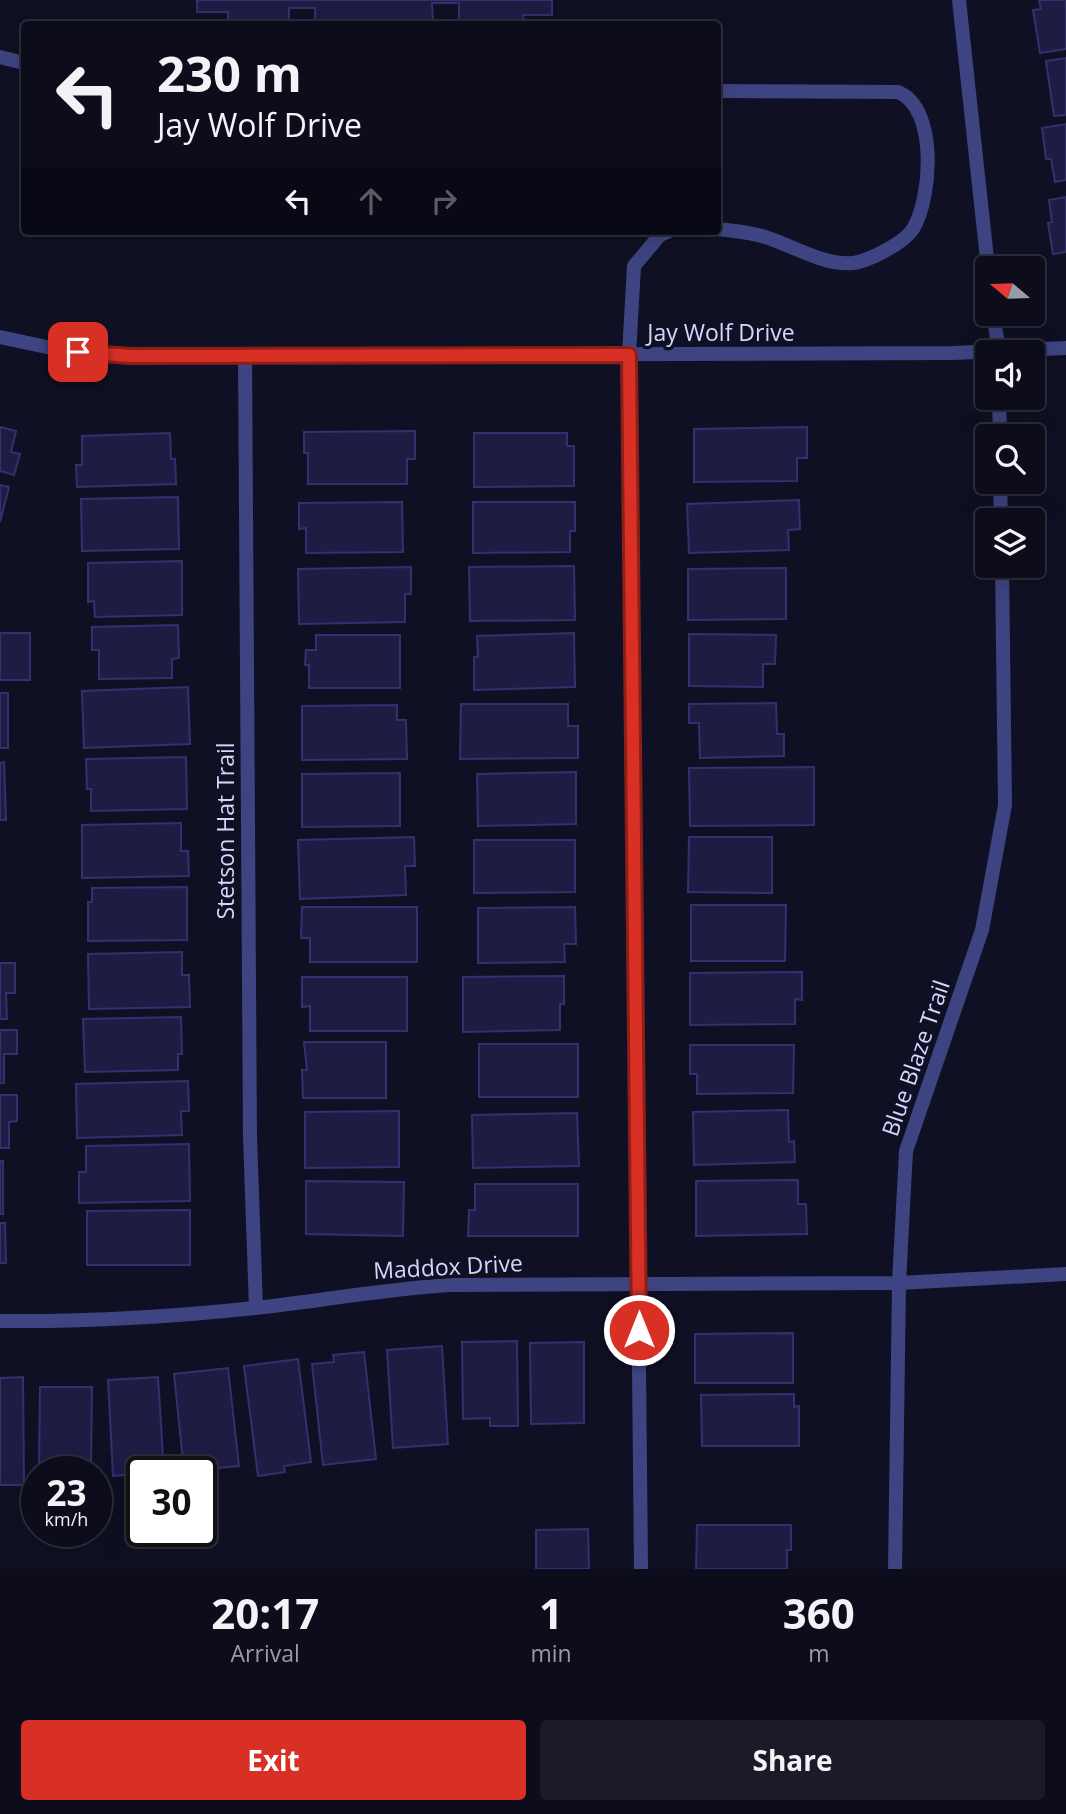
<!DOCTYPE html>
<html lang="en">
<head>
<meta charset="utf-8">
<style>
	body { margin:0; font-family:"Open Sans",sans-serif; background:#1a1a28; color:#f1f3f6; height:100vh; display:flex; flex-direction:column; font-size:26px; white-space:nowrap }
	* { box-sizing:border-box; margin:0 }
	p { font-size:23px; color:#9a9ba3 }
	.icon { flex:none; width:38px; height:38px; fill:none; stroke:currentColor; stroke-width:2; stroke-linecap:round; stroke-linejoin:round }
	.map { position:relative; height:1569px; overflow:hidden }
	.drawer { display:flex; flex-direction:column; background:#0c0c1b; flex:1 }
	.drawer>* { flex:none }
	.hud { position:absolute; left:21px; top:21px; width:700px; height:214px; border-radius:7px; box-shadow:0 7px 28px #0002,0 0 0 2px #2c2c3a; background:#0c0c1b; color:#f1f3f6; overflow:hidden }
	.needle { width:46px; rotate:289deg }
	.controls { position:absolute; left:975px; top:256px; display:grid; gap:14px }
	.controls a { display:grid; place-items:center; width:70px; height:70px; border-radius:7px; background:#0c0c1b; box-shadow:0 7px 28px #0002,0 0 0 2px #2c2c3a; font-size:35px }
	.speed { position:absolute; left:21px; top:1456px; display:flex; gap:14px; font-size:35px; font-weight:700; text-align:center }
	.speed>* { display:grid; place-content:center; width:91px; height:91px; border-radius:50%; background:#0c0c1b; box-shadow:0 7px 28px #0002,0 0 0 2px #2c2c3a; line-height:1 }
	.speed small { font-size:18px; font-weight:400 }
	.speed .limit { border:4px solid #111; border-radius:10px; background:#fff; color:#111 }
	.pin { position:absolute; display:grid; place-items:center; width:60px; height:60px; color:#fff; margin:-30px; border-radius:14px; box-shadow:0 4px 10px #0006 }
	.me { position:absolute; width:77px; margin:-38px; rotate:0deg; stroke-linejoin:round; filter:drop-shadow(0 0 5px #0008) }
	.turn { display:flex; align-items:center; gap:24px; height:147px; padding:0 21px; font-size:32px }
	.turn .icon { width:91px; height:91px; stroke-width:2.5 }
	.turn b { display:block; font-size:49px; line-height:60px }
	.lanes { display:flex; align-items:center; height:66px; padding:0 21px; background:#0003; justify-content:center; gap:35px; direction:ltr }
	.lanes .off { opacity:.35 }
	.eta { display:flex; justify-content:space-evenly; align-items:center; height:119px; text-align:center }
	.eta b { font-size:42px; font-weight:700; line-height:49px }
	.primary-button { display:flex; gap:14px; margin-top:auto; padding:14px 21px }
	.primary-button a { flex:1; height:80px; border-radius:7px; background:#d93025; color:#fff; font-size:28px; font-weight:700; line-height:80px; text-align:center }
	.primary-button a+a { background:#1a1a28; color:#f1f3f6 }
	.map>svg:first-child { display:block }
	.building { fill:#1f1c44; stroke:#33306f; stroke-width:2 }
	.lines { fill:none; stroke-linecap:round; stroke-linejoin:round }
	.service { stroke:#3d4481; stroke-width:14 }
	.minor { stroke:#3d4481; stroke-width:14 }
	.route-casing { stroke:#8d1f18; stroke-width:18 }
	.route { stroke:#d93025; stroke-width:12 }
	.labels { text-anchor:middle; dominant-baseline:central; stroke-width:7; stroke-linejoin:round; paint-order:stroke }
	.street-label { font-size:23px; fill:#d5d6fd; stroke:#101024 }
</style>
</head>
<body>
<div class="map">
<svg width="1066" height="1569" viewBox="0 0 1066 1569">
	<rect width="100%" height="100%" fill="#101024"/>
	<!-- building -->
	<g class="building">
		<polygon points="197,0 552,0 552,15 523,15 524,24 459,24 459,3 432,3 433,24 401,24 401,21 315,22 315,8 289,8 289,24 228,24 228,12 197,12"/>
		<polygon points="1039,0 1066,0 1066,49 1040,53 1033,10 1041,9"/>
		<polygon points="1066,58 1066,115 1054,116 1046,61"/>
		<polygon points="1066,124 1066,180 1055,182 1051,159 1046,159 1042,128"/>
		<polygon points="1066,197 1066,252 1053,254 1048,223 1052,222 1049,200"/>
		<polygon points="0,427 16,431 11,452 20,454 14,475 0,471"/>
		<polygon points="807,427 807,458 797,458 797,481 694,482 694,429"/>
		<polygon points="415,431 415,459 407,459 407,484 308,484 308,453 304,453 304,432"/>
		<polygon points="170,433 171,459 175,459 176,484 77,487 76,465 82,465 82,436"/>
		<polygon points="474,433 567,433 567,446 574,446 574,486 474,487"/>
		<polygon points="0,485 9,487 0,522"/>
		<polygon points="178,497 179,549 82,551 81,499"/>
		<polygon points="799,500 800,529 788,530 789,550 689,553 687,504"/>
		<polygon points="402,502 403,552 306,553 306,528 299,529 299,503"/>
		<polygon points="473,502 575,502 575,531 570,531 570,552 473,553"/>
		<polygon points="182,561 182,615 95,617 94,601 88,602 88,563"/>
		<polygon points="574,566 575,620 470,621 469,567"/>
		<polygon points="411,567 411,594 405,594 405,622 299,624 298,569"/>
		<polygon points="786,568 786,619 688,620 688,569"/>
		<polygon points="178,625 179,658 172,659 172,678 99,679 99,650 92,650 92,627"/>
		<rect x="0" y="633" width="30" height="47"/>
		<polygon points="574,633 575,687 474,690 474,657 478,657 477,636"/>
		<polygon points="689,634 776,635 775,664 763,664 763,687 689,686"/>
		<polygon points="316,635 400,635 400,688 309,688 309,665 305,665 306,650 316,650"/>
		<polygon points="188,687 190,744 84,748 82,691"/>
		<rect x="0" y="693" width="8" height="55"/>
		<polygon points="776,703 777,734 784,734 784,756 700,758 699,723 689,723 689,704"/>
		<polygon points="461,704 568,704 568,726 578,726 578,758 460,759"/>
		<polygon points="397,705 397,720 406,720 407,759 302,760 302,706"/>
		<polygon points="186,757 187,809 91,811 91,789 87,789 86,759"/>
		<polygon points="4,762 6,820 0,820 0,763"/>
		<polygon points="814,767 814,825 690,826 689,768"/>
		<polygon points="576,772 576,824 478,826 477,774"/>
		<polygon points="400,773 400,826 302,827 302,774"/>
		<polygon points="181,823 181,851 188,851 189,876 82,878 82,825"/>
		<polygon points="414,837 415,866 405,866 406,895 300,899 298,840"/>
		<polygon points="689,837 772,837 772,893 688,892"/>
		<polygon points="474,840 575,840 575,892 474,893"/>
		<polygon points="187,887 187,940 88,941 88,902 92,902 92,888"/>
		<polygon points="691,905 786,905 785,961 691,961"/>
		<polygon points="302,907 417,907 417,962 310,962 310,938 301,938"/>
		<polygon points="575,907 576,944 564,944 565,962 478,963 478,908"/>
		<polygon points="182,952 182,975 189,975 190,1007 89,1009 88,954"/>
		<polygon points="0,963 15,963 15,993 6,993 7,1019 0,1019"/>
		<polygon points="802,972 802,1000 795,999 795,1024 690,1025 690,973"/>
		<polygon points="564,976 564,1004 560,1004 560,1030 463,1032 463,977"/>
		<polygon points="302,977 407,977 407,1031 310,1031 310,1006 302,1007"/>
		<polygon points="181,1017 182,1054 178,1054 178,1070 85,1072 83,1019"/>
		<polygon points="0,1030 17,1030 17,1054 4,1054 4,1083 0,1083"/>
		<polygon points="304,1042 386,1042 386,1098 303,1098 302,1070 307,1070"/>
		<rect x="479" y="1044" width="99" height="53"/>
		<polygon points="690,1045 794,1045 793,1093 697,1094 697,1074 690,1074"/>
		<polygon points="188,1081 189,1111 181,1111 182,1135 77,1138 76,1084"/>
		<polygon points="0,1095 17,1095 17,1121 9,1122 9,1148 0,1148"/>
		<polygon points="788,1110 789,1142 794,1141 795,1162 694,1165 693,1112"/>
		<polygon points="399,1111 399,1167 305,1168 305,1112"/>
		<polygon points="577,1113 579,1166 473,1168 472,1115"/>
		<polygon points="189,1144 190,1201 79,1203 79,1172 86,1172 86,1146"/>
		<rect x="0" y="1161" width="3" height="53"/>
		<polygon points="798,1180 798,1204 806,1204 807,1234 696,1236 696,1181"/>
		<polygon points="306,1181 404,1182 403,1236 306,1234"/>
		<polygon points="475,1184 578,1184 578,1236 468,1236 469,1210 475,1210"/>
		<polygon points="190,1210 190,1265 87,1265 87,1211"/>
		<polygon points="0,1223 5,1223 6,1263 0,1263"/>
		<polygon points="793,1333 793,1383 695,1383 695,1334"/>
		<polygon points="517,1341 518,1426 490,1426 490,1418 463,1419 462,1342"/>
		<polygon points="584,1342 584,1423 531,1424 530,1343"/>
		<polygon points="442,1346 448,1444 393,1448 387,1350"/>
		<polygon points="364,1352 376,1459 323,1465 312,1364 334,1362 333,1355"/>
		<polygon points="298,1359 311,1462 284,1466 285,1472 258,1476 244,1366"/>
		<polygon points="228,1368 239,1466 184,1471 174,1374"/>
		<polygon points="23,1377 24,1485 0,1485 0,1378"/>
		<polygon points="158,1377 164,1472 113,1476 108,1380"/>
		<polygon points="40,1387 92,1387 91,1469 39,1469"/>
		<polygon points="794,1394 794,1407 799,1406 799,1446 702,1446 701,1395"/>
		<polygon points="697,1525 791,1525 791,1550 787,1550 787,1569 696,1569"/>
		<polygon points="588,1529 589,1569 536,1569 536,1530"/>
	</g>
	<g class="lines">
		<!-- service -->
		<g class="service">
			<polyline points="959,0 988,268"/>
			<polyline points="0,57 24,63"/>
			<path d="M718 91 898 92C938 108 932 197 913 229 904 243 869 261 853 263 824 266 792 245 765 237 750 232 733 231 718 229"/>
			<polyline points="993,313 999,351"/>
			<polyline points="629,355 634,266 660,235 669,231"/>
		</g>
		<!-- minor -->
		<g class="minor">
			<polyline points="0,337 61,350 130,356 953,353 1066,348"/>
			<polyline points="245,355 250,1137 256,1308"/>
			<polyline points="629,355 641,1569"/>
			<polyline points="999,397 1000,436"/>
			<polyline points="1000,481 1001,520"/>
			<path d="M0 1321C85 1322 170 1317 255 1308 320 1301 384 1289 450 1285L899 1283 1066 1274"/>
			<polyline points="895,1569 899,1283 906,1151 982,930 1005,805 1002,565"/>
		</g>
	</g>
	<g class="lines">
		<defs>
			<polyline id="route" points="78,352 130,356 629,355 639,1330"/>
		</defs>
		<!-- route casing -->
		<use href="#route" class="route-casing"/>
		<!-- route -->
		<use href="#route" class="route"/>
	</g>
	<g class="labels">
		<!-- street labels -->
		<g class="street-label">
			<text x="721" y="332">Jay Wolf Drive</text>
			<text transform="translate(225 831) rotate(-90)">Stetson Hat Trail</text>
			<text transform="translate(915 1058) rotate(-71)">Blue Blaze Trail</text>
			<text transform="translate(448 1266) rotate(-3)">Maddox Drive</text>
		</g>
	</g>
</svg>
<div class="controls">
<a><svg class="needle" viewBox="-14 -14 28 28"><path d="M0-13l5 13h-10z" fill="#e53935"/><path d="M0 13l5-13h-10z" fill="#9a9ba3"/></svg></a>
<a><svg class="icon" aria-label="sound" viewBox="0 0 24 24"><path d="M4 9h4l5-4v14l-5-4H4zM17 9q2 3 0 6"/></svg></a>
<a><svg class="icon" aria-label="search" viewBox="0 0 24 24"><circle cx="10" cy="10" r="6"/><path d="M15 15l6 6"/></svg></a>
<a><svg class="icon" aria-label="layers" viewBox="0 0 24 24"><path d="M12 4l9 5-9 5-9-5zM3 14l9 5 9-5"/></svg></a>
</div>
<div class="speed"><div>23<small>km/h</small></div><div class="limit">30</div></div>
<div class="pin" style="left:78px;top:352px;background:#d93025"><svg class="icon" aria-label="arrive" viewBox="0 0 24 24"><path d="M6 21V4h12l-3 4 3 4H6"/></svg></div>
<svg class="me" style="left:639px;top:1330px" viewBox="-20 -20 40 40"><circle r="17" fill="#d93025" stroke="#fff" stroke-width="3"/><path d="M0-11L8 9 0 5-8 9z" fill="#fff"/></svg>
<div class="hud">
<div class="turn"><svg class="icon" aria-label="left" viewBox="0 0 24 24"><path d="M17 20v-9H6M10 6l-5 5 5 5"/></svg><div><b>230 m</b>Jay Wolf Drive</div></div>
<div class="lanes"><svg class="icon" aria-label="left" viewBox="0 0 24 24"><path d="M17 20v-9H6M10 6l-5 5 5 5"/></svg><svg class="icon off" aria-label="ahead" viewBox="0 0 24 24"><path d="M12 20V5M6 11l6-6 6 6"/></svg><svg class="icon off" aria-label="right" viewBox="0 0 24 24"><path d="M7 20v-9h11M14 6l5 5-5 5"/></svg></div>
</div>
</div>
<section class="drawer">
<div class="eta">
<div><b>20:17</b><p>Arrival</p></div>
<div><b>1</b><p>min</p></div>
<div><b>360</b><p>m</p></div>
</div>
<div class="primary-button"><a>Exit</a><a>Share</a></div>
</section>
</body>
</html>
